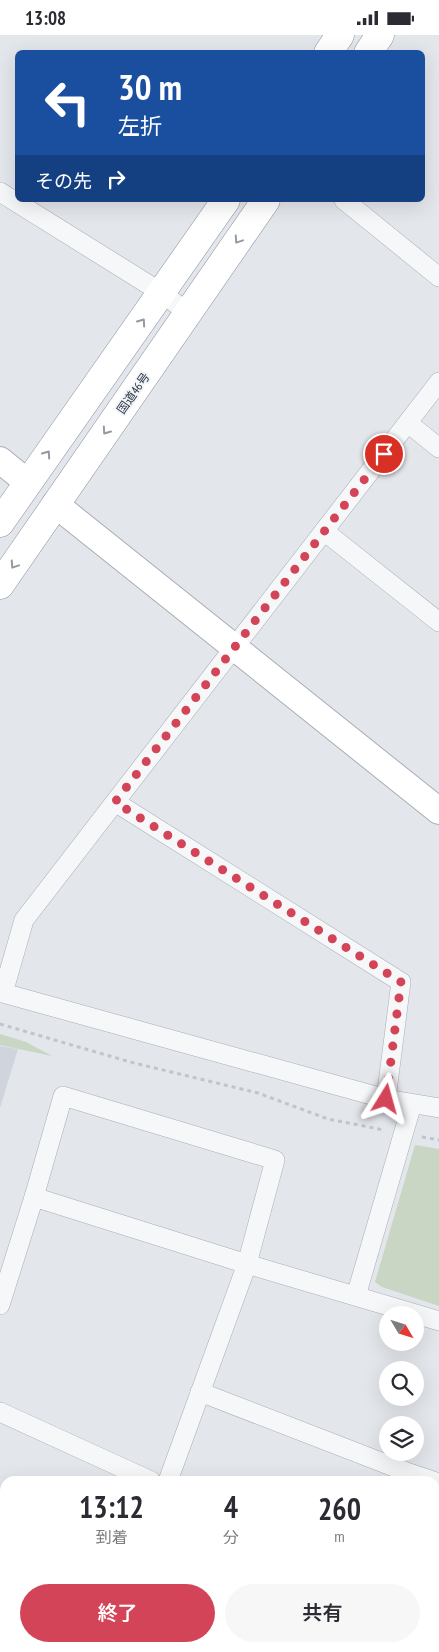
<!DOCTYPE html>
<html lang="ja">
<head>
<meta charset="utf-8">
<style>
	body { margin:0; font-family:"PT Sans Narrow","Noto Sans JP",sans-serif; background:#f7f7f7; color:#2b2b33; height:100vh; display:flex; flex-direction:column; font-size:19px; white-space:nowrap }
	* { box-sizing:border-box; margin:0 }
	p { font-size:16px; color:#7c7c81 }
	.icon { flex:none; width:28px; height:28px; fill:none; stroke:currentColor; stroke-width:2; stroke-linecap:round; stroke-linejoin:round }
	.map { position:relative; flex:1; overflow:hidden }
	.drawer { position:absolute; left:0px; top:1441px; width:440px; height:176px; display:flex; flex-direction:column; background:#fff; border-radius:15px 15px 0 0; box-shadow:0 5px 20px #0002 }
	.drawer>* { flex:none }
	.top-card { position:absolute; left:15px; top:15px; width:410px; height:152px; border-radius:8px; box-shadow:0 5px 20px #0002; background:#1a4fa0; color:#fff; overflow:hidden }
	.needle { width:32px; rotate:128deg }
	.controls { position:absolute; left:379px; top:1271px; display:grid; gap:10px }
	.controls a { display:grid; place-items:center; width:45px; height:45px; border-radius:50%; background:#fff; box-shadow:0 5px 20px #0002; font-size:25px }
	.pin { position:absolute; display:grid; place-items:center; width:42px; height:42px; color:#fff; margin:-21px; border:2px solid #fff; border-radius:50%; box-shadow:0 1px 5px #0007 }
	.me { position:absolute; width:55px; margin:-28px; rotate:8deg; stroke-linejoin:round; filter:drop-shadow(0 0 4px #0008) }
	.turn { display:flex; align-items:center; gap:18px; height:105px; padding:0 20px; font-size:22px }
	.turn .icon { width:65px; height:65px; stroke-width:2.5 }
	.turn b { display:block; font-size:35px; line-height:42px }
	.then { display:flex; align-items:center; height:48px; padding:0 20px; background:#0003; gap:10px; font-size:19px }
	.eta { display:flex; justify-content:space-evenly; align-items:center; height:85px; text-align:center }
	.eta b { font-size:30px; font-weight:600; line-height:35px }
	.primary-button { display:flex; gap:10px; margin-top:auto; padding:10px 20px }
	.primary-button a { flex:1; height:58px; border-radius:30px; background:#d44458; color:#fff; font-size:20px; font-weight:600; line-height:58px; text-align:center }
	.primary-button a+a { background:#f7f7f7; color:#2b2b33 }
	.status { display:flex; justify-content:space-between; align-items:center; height:35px; padding:0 25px; background:#fff; direction:ltr }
	.status svg { height:14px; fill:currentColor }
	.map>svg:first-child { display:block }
	.built { fill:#d0d5dd }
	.green { fill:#c8d6c3 }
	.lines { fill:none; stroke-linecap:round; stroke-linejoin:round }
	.street-casing { stroke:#a8adb6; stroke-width:20 }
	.secondary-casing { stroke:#a8adb6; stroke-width:28 }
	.highway-casing { stroke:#8993a3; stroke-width:29 }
	.path { stroke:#c1c4ca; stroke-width:3; stroke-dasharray:4 4; stroke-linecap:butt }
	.street { stroke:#f6f7f9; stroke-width:19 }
	.secondary { stroke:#fff; stroke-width:26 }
	.highway { stroke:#fff; stroke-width:28 }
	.oneway { stroke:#9499a2 }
	.route { stroke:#d44458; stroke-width:9; stroke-dasharray:0 16.2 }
	.labels { text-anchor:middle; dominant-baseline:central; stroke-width:4; stroke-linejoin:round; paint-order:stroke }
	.street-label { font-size:12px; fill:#2a3344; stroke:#f2f5f8 }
</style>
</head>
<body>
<div class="status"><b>13:08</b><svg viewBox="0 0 49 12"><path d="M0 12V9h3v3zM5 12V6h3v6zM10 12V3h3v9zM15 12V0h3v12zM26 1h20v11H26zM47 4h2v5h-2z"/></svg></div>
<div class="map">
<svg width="439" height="1617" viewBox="0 0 439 1617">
	<rect width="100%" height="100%" fill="#e3e6eb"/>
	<!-- built -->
	<polygon class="built" points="0,1011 18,1014 0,1073"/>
	<!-- green -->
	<g class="green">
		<polygon points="0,999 26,1007 52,1021 0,1010"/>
		<polygon points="415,1110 439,1114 439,1271 382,1252 375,1247"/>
	</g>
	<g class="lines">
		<defs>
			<g id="street">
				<polyline points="0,157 162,258 188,278"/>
				<polyline points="344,165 439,242"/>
				<polyline points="439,347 24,885 3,958 386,1064 439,1073"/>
				<polyline points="408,388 439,413"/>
				<polyline points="324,496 439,587"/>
				<polyline points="115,767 401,947 386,1064"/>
				<polyline points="34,1162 63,1061 275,1125 247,1229 168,1446"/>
				<polyline points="356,1261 412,1069"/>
				<polyline points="0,1270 34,1162 247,1229 439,1286"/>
				<polyline points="200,1357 412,1439"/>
				<polyline points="0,1377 151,1446"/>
				<polyline points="409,1446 412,1439 433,1446"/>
				<polyline points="0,1561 5,1562"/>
				<polyline points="159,1612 173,1617"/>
				<polyline points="332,1617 334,1612"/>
			</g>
			<g id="secondary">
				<polyline points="0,425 27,447"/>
				<polyline points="55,469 439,776"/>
			</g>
			<g id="highway">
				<polyline points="328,18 340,0"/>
				<polyline points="368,18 380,0"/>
				<polyline points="0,488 226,165"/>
				<polyline points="0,550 266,165"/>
			</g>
		</defs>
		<!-- street casing -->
		<use href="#street" class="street-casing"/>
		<!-- secondary casing -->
		<use href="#secondary" class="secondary-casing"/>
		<!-- highway casing -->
		<use href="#highway" class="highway-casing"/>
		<!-- path -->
		<g class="path">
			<polyline points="0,989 130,1027 258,1058 328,1084 384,1095"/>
			<polyline points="422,1102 439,1105"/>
		</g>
		<!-- street -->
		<use href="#street" class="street"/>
		<!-- secondary -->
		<use href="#secondary" class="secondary"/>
		<!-- highway -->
		<use href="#highway" class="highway"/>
	</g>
	<!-- one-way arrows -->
	<defs><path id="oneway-chevron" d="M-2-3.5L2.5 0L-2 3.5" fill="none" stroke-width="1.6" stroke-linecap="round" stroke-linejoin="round" transform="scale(1.25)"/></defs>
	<g class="oneway">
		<use href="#oneway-chevron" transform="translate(238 205) rotate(124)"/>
		<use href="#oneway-chevron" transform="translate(142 287) rotate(-55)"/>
		<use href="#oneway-chevron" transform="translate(106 396) rotate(125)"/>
		<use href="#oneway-chevron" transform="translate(47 419) rotate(-55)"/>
		<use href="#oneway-chevron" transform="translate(14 530) rotate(124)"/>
	</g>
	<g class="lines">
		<!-- route -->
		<polyline class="route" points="384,419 115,767 401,947 386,1064"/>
	</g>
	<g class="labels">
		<!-- street labels -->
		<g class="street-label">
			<text transform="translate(133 358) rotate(-55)">国道46号</text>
		</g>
	</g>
</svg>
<div class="controls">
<a><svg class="needle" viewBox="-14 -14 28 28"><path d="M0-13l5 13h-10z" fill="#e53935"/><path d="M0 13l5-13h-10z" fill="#7c7c81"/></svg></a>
<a><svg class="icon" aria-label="search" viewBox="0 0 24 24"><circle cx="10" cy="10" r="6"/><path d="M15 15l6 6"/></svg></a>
<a><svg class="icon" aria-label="layers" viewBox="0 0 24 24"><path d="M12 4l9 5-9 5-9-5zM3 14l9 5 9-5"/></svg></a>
</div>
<div class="pin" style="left:384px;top:419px;background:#d93025"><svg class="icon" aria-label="arrive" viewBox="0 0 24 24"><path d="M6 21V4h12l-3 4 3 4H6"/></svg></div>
<svg class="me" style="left:386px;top:1064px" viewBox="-20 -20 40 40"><path d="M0-17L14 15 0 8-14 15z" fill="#d44458" stroke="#fff" stroke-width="4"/></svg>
<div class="top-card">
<div class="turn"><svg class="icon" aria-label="left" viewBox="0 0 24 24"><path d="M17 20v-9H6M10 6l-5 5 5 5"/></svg><div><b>30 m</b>左折</div></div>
<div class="then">その先<svg class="icon" aria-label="right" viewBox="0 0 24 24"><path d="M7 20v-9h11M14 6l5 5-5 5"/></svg></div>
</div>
<section class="drawer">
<div class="eta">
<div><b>13:12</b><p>到着</p></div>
<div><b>4</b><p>分</p></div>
<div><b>260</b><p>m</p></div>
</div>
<div class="primary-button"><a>終了</a><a>共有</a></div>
</section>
</div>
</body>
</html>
